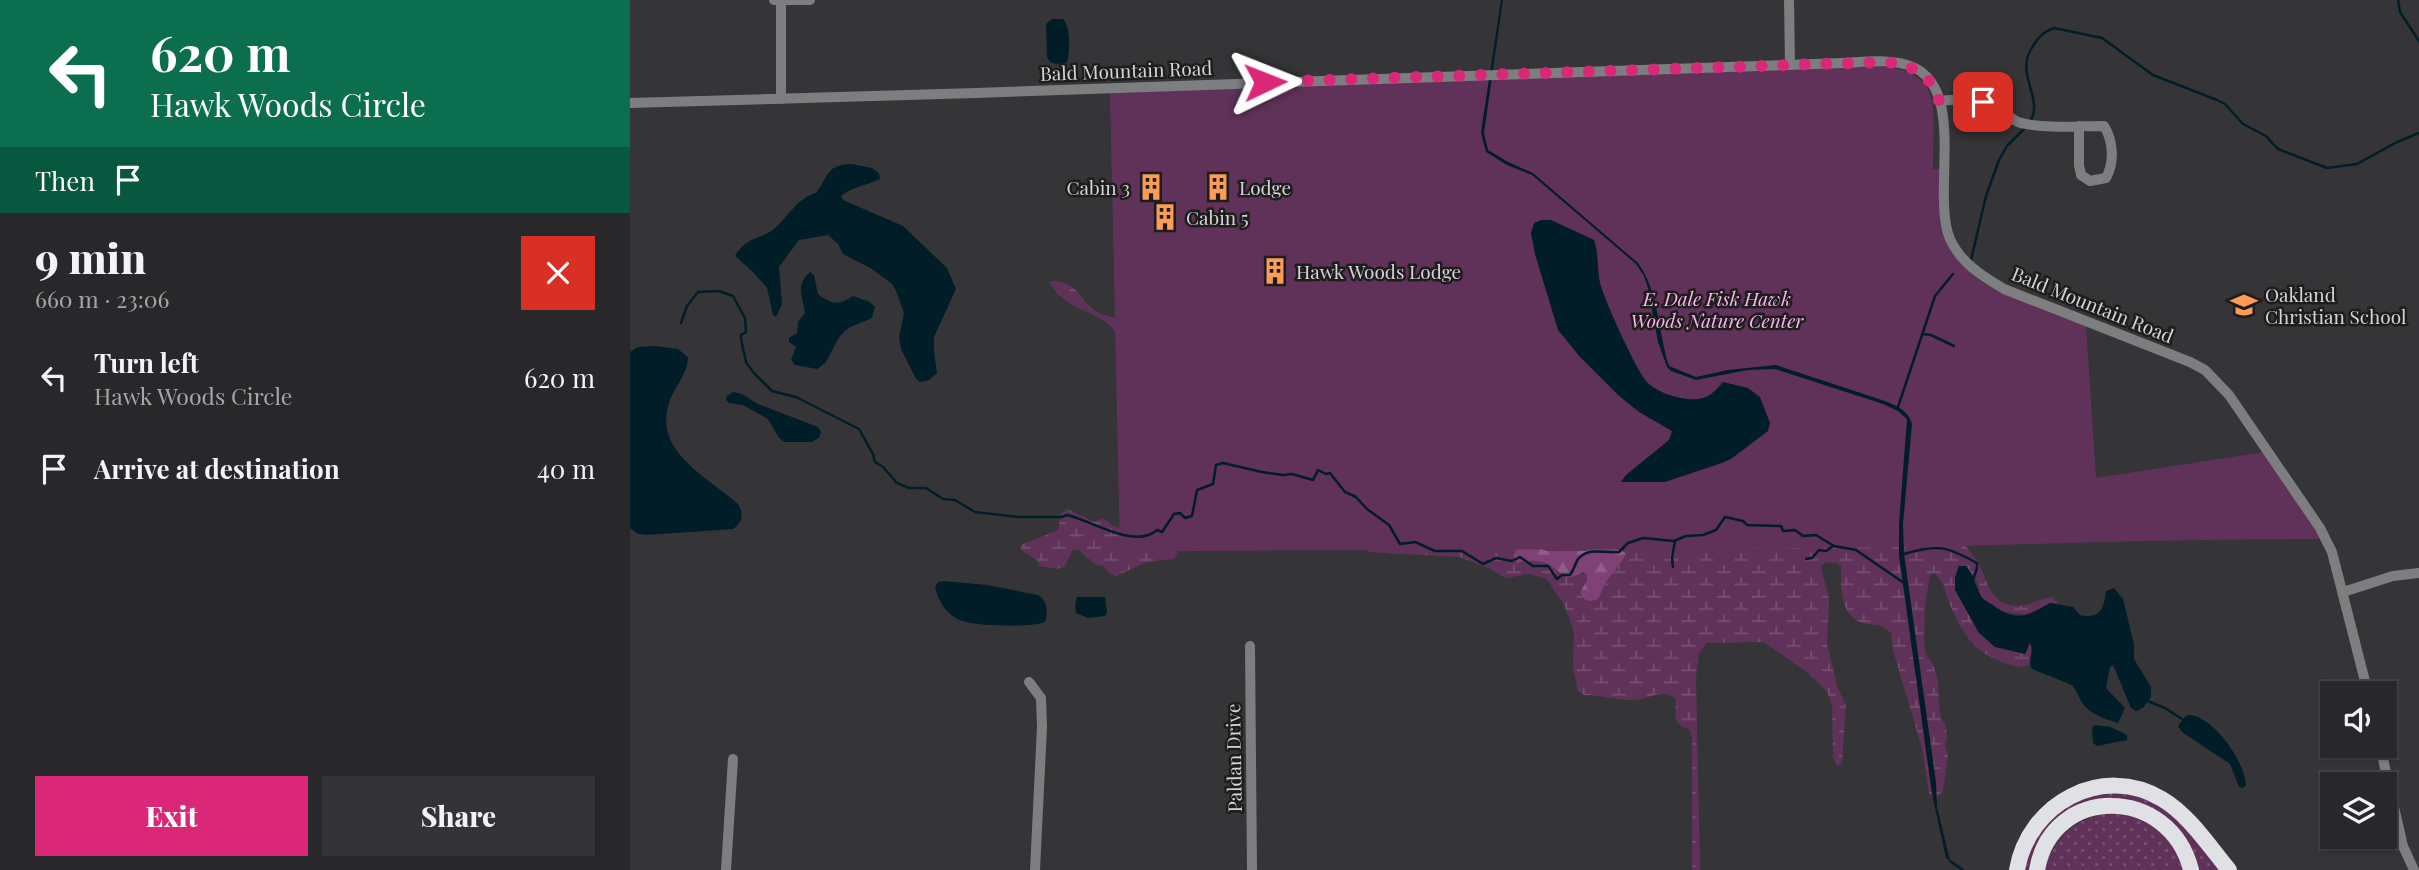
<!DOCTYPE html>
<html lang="en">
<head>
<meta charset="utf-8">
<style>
	body { margin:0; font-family:"Playfair Display",serif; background:#343436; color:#f1f3f6; height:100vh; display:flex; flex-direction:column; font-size:26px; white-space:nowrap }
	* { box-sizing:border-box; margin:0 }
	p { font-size:23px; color:#a5a6a8 }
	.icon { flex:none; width:38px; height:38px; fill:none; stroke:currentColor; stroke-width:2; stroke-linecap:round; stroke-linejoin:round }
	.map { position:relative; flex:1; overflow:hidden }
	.sheet { display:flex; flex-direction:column; background:#28282a; width:630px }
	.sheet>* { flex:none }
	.top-card { background:#0b6e4f; color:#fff; overflow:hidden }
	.controls { position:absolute; left:1690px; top:681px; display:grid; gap:14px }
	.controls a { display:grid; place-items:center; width:77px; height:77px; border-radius:0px; background:#28282a; box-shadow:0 2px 5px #0004,0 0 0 2px #444447; font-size:35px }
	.pin { position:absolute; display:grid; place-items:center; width:60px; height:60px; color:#fff; margin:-30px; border-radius:14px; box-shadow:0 4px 10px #0006 }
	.me { position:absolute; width:77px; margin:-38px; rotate:88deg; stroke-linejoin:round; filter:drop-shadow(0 0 5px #0008) }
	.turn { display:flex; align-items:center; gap:24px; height:147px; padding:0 35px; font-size:32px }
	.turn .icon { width:91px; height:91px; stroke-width:2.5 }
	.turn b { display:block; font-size:49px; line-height:60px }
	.then { display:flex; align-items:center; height:66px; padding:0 35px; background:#0003; gap:14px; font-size:26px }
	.round { display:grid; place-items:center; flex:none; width:74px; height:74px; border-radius:0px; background:#343436 }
	.headline { display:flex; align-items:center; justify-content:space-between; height:119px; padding:0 35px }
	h1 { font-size:42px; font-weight:800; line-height:52px }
	.button { display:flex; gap:14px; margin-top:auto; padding:14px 35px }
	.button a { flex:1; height:80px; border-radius:0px; background:#db2777; color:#fff; font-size:28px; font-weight:800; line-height:80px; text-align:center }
	.button a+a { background:#343436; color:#f1f3f6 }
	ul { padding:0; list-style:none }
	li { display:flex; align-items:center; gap:21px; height:91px; padding:0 35px }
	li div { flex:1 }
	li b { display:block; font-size:26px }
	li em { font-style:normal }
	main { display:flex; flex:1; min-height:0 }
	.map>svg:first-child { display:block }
	.grass { fill:url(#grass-dots) }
	.forest { fill:url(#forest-firs) }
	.wetland { fill:url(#wetland-marsh); fill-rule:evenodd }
	.green { fill:#603259 }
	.water { fill:#001d28 }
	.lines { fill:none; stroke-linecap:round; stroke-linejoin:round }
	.stream { stroke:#001d28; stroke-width:2.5 }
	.minor { stroke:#7d7e7f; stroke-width:10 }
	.highway { stroke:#dfe1e4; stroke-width:16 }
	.route { stroke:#db2777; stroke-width:12; stroke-dasharray:0 21.6 }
	.labels { text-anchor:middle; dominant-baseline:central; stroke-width:5; stroke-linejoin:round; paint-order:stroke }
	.street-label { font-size:19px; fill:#d5d5d7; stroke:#1d1d1e }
	.poi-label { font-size:19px; fill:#d5d5d7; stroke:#1d1d1e; text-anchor:start }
	.park-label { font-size:19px; font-style:italic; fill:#fbb2ed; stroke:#1d1d1e }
</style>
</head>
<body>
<main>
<section class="sheet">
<div class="top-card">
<div class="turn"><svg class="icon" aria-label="left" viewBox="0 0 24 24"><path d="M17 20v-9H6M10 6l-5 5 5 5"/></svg><div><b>620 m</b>Hawk Woods Circle</div></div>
<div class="then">Then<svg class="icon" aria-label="arrive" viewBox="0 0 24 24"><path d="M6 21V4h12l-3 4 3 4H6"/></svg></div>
</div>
<div class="headline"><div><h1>9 min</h1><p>660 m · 23:06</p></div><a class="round" style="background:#d93025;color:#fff"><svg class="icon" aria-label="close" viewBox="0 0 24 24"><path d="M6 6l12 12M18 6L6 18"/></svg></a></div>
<ul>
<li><svg class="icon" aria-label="left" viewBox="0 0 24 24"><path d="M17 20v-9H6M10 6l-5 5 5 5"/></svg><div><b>Turn left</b><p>Hawk Woods Circle</p></div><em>620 m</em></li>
<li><svg class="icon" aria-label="arrive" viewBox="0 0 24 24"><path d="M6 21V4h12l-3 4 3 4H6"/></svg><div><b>Arrive at destination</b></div><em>40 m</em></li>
</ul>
<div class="button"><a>Exit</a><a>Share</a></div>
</section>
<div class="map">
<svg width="1789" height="870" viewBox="0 0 1789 870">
	<defs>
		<pattern id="grass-dots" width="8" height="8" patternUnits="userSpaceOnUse" patternTransform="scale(1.75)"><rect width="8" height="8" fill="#603259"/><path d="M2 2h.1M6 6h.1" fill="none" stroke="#764f70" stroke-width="1.8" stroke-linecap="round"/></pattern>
		<pattern id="forest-firs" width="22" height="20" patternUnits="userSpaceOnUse" patternTransform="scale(1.75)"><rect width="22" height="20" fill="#804176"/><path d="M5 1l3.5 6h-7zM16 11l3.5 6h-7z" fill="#915c89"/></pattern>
		<pattern id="wetland-marsh" width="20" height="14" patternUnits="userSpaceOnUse" patternTransform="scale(1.75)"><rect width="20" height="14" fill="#603259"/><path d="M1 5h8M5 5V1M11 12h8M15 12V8" fill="none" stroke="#764f70"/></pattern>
	</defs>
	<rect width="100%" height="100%" fill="#353538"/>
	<!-- grass -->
	<g class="grass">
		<path d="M1489 790 1533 804 1593 870H1568C1557 827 1533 808 1491 800L1412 837 1407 847 1400 870H1391L1409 828 1444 800Z"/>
		<path d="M1481 813C1504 816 1529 822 1543 844 1547 852 1549 862 1553 870H1414C1425 836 1444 818 1481 813Z"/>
	</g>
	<!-- forest -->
	<path class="forest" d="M964 543C974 548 988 548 996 553 992 566 981 573 975 584 972 590 972 594 967 600 958 602 954 602 950 592L957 580 954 572 944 577 936 578C918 563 911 557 887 563L883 556 888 545H903L917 551H956Z"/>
	<!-- wetland -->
	<g class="wetland">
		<path d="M423 281C459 283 447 317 492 318L489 337C486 333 482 327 478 324 458 308 433 308 419 282Z"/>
		<path d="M437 509 465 522 473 518 483 526 495 529 1269 524V555L1304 799 1299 793 1292 748 1263 650 1261 633C1250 623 1250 626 1236 624 1209 618 1211 587 1211 566L1206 563 1195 562 1191 567 1199 599 1197 644 1208 689 1216 705 1212 763 1207 766 1203 758 1202 704 1197 691 1178 673 1134 642 1076 643 1069 654 1066 679 1070 870H1062V738L1060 730C1041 723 1046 716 1046 699 1032 687 1021 699 1005 700 988 701 971 695 954 695L948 691 943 667 944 632 934 605 917 579 900 574 875 578 861 569 829 557 739 552 716 541 550 546 547 555 543 559 517 562 486 576 479 573 473 566 466 565 449 550H443L434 567 427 569 409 566 407 560 391 550V545L428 530 431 514ZM964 543C974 548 988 548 996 553 992 566 981 573 975 584 972 590 972 594 967 600 958 602 954 602 950 592L957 580V573L936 578C918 563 911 557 887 563L883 556 888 546 903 545 917 551H956Z"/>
		<path d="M1273 524 1331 535C1336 551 1343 552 1348 562 1358 582 1359 606 1390 606 1400 606 1410 598 1421 597L1428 603H1420L1399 616 1372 611 1351 597 1347 582 1336 566H1329L1325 590 1349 633 1395 654 1400 643 1402 645 1399 665C1387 669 1380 665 1368 660 1342 651 1329 627 1319 602 1315 591 1314 581 1304 573L1300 575 1295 605 1294 643 1296 654 1303 665 1308 680 1309 707 1311 718 1316 726 1317 737 1315 745 1318 755 1313 791 1306 799V783L1274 554Z"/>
	</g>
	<!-- green -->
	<path class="green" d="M1242 66C1318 68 1302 111 1303 169H1310V212L1331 264 1350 281 1369 292 1456 326 1466 478 1634 452 1694 539C1532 539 1371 546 1210 548 970 550 730 549 490 552L480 93Z"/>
	<!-- water -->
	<g class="water">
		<path d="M871 0H873L854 133 858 150 878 162 903 173 1008 263C1029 292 1028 332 1039 366L1066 377 1098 370 1146 365 1255 401C1267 406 1278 410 1282 424L1273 524 1274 554 1306 783 1307 807 1320 861 1316 858 1302 794 1269 555V524L1277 419 1268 411 1253 404 1145 369 1118 370 1066 380 1041 371 1037 367 1028 342 1018 288 1014 276 1006 264 902 175 877 165 856 152 851 133 852 125Z"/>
		<path d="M422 19H433C441 28 440 50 437 62L426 64 420 62 417 58 416 24Z"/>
		<path d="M222 164 242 168 249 173 250 179C238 185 221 187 211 196L213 200 273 226 317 268 326 289 304 337V352L307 373 299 380 290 382 286 379 271 349 269 337 274 313 266 291 262 284 242 269 213 254 208 244 198 235 169 240 149 267 152 304 146 317 143 315 137 288 123 272 105 256C117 235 130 241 145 228 159 216 167 198 186 193 199 175 196 165 222 164Z"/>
		<path d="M911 220H921L964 240C969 254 967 269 970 283 974 299 1006 370 1017 382 1024 390 1040 396 1051 398 1072 402 1081 397 1093 382L1118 388 1130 397 1140 423 1138 431 1101 459 1092 463 1035 482H991L996 475 1039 440 1042 431 1009 412 988 395 950 357 928 330 905 254 901 233 904 223Z"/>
		<path d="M180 272 184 275 188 294C201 304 208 306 223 296L240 302 245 307 242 318C234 322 222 325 215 331 202 342 202 362 187 369L165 365 161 360 166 347 159 342V338L167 333 168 322 175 313C173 296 165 285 180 272Z"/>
		<path d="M25 346 48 349 58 357C58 374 44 387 39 403 23 452 78 477 108 504 114 514 113 522 103 529L17 535 8 534 0 528V352L8 347Z"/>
		<polygon points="103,392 112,394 128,404 188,427 191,432 189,438 181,442 154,442 149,438 138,419 113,405 99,403 96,400 97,396"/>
		<path d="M1329 566H1336C1344 575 1345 586 1351 596 1353 600 1360 603 1364 606 1388 623 1398 615 1420 603L1443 607 1450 615C1470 619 1474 609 1476 591L1484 588 1493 599 1504 644V659L1521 687V697L1513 708 1506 711 1501 708 1483 665 1480 667 1476 688 1495 708 1488 723C1476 719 1461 715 1453 704 1449 698 1447 691 1442 685L1402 669C1397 661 1405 652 1400 643L1395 654 1365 647 1349 633 1325 590V577Z"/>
		<path d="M314 581 357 585 408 595C418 602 418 611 415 622 400 628 348 626 332 621 317 616 308 601 305 587L308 582Z"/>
		<polygon points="447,597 475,597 477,612 475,616 458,618 446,613 445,606"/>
		<path d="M1560 715C1584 717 1615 762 1616 785L1613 788 1609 787 1600 764 1552 732 1548 726 1556 716Z"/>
		<polygon points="1465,725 1481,727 1497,735 1497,740 1467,746 1463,743 1462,728"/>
	</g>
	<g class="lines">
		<!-- stream -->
		<g class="stream">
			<polyline points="1768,0 1770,12 1789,41"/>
			<path d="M1400 121C1414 100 1387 77 1400 51 1406 40 1412 32 1424 28L1472 38 1523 75 1587 100 1595 104 1613 124 1636 136 1648 149 1697 168 1727 164 1767 142 1789 133"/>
			<polyline points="1341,260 1356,196 1369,160 1377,146 1394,129"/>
			<path d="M51 323 57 306 68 292 89 291 103 296 115 318 116 332 111 335V339L116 362 123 372 142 391 166 397 229 429 243 454 245 462 253 467 267 483 279 488H296L313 499 325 500 345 512 389 517H432L437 515C461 520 505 550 527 530L532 532 544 514 550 513 555 518 562 516 567 490 583 484 586 465 593 463 632 472 653 475 662 474 683 480 688 470 696 474 700 473 715 492 726 497 737 509 759 525 770 544 785 542 805 551H832L853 564 866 558 882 561 890 557 903 566H918L927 579 932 575H940C944 570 945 564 948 559 960 546 975 554 989 552L998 543 1013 538 1044 541 1056 536 1073 535 1086 530 1095 517 1113 521 1117 525 1151 526 1153 531 1165 530 1173 536 1186 535 1204 546 1226 550 1274 583"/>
			<polyline points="1292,334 1301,335 1324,346"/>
			<polyline points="1268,407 1305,296 1323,274"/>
			<path d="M1274 554C1308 544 1316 546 1347 563V568L1343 580"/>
			<polyline points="1176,559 1182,558 1189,550 1196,551 1203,546"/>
			<polyline points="1043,567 1042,558 1045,541"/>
			<polyline points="1515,700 1535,708 1555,721"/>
			<polyline points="1320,861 1333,870"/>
		</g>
		<!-- minor -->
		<g class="minor">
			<polyline points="144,0 180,0"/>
			<polyline points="151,0 151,99"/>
			<polyline points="1159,0 1160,65"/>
			<path d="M1309 101C1330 99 1348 97 1368 108 1376 112 1382 121 1391 123 1417 129 1447 126 1474 126 1483 140 1485 162 1476 178L1460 181 1451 175 1449 165V126"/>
			<path d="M0 103 346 93 1213 63C1235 62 1262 58 1283 67 1337 91 1301 194 1320 239 1331 263 1352 276 1374 289L1560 362 1575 370 1599 395 1690 528 1702 552 1738 693"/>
			<polyline points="1713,592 1763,576 1789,573"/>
			<polyline points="620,646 622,870"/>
			<polyline points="399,682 411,698 412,727 405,870"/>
			<polyline points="1750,746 1773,846 1784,870"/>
			<polyline points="96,870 103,759"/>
		</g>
		<!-- highway -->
		<g class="highway">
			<path d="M1387 870C1398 804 1472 763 1532 799 1559 815 1579 846 1599 870"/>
			<path d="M1407 870C1422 784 1540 785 1561 870"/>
		</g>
	</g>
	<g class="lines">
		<!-- route -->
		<path class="route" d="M635 82 1254 62C1281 64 1301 73 1309 101L1340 98 1353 102"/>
	</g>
	<!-- icons -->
	<defs>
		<symbol id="building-bare" viewBox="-9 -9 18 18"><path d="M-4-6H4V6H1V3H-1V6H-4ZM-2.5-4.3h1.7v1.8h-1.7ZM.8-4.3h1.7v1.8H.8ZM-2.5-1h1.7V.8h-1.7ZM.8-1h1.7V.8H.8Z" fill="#fd9c56" stroke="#1d1d1e" stroke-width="2.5" paint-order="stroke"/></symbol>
		<symbol id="school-bare" viewBox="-9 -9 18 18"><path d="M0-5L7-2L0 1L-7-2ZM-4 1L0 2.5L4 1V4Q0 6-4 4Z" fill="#fd9c56" stroke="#1d1d1e" stroke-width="2.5" paint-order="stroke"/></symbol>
	</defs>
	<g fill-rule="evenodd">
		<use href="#building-bare" x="502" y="168" width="38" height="38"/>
		<use href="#building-bare" x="569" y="168" width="38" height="38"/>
		<use href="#building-bare" x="516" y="198" width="38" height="38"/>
		<use href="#building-bare" x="626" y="252" width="38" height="38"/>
		<use href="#school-bare" x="1595" y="286" width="38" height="38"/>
	</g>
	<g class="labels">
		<!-- street labels -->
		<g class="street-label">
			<text transform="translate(496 70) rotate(-2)">Bald Mountain Road</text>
			<text transform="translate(1463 304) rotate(22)">Bald Mountain Road</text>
			<text transform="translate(603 758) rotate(-91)">Paldan Drive</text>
		</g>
		<!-- poi labels -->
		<g class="poi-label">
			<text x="500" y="187" text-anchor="end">Cabin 3</text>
			<text x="609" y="187">Lodge</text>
			<text x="556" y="217">Cabin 5</text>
			<text x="666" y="271">Hawk Woods Lodge</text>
			<text x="1635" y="294">Oakland<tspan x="1635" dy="22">Christian School</tspan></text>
		</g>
		<!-- park labels -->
		<g class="park-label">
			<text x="1087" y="298">E. Dale Fisk Hawk<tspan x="1087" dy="22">Woods Nature Center</tspan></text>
		</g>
	</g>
</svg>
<div class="controls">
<a><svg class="icon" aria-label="sound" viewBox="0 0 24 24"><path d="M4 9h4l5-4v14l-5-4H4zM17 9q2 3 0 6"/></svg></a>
<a><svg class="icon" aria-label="layers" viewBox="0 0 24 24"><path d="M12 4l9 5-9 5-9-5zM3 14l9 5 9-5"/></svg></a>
</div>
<div class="pin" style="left:1353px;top:102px;background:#d93025"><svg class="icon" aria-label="arrive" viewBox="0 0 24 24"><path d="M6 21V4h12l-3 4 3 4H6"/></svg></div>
<svg class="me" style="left:635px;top:82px" viewBox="-20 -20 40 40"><path d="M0-17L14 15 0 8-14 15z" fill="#db2777" stroke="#fff" stroke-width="4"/></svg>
</div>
</main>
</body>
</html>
